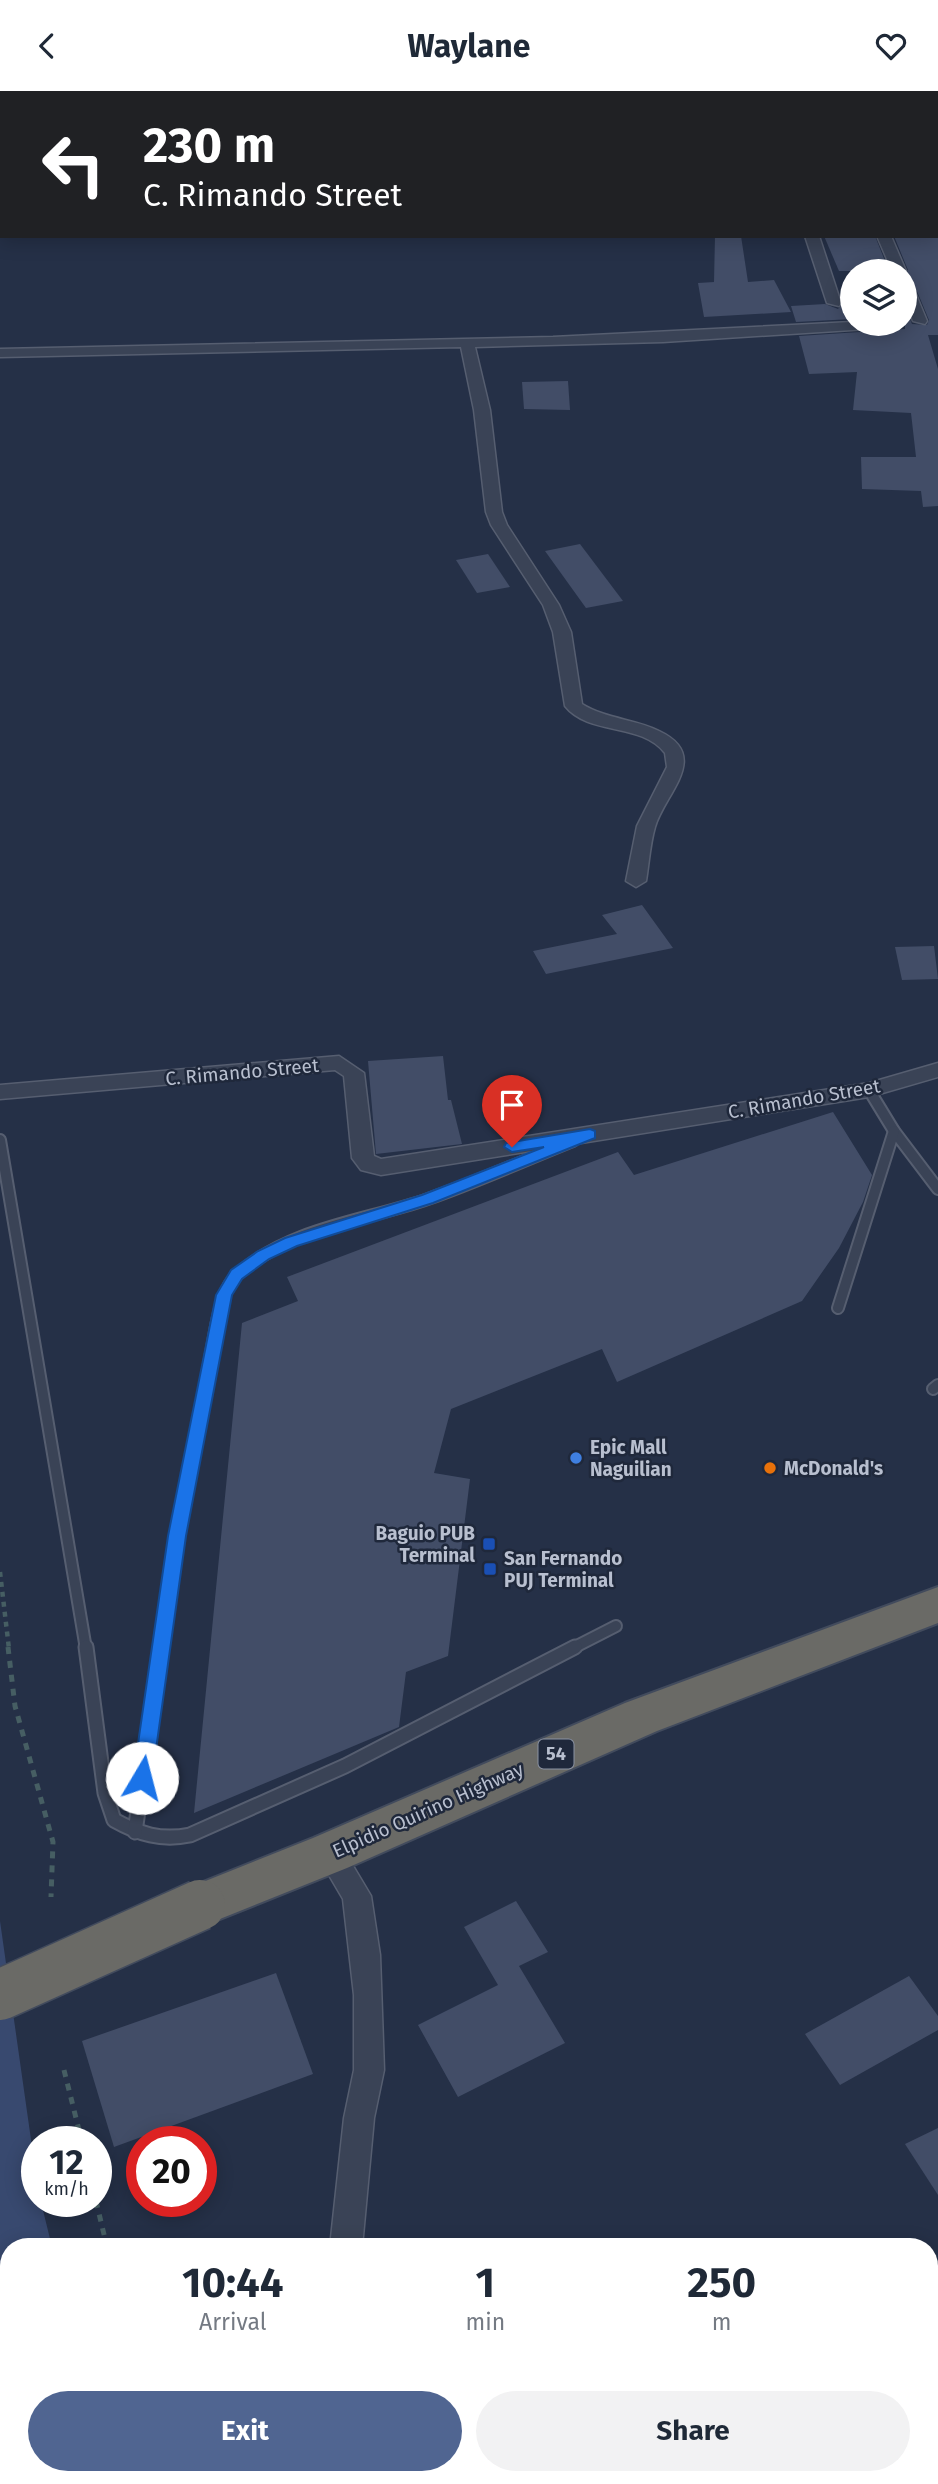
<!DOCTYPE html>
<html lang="en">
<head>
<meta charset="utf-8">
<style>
	body { margin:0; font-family:"Fira Sans",sans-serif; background:#f2f2f3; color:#1f2937; height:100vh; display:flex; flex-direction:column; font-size:26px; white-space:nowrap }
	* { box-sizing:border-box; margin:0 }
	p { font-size:23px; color:#747a83 }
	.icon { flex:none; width:38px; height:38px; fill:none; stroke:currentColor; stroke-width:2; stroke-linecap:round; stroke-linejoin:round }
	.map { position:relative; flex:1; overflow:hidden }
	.side { position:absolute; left:0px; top:2147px; width:938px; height:247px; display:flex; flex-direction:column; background:#fff; border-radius:28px 28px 0 0; box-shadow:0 4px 18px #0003 }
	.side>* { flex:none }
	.guide { position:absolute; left:0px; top:0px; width:938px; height:147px; box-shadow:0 4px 18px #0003; background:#202124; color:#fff; overflow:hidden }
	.tools { position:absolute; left:840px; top:168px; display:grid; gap:14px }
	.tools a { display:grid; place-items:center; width:77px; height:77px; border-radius:50%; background:#fff; box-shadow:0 4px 18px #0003; font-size:35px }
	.speed { position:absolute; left:21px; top:2035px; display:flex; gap:14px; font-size:35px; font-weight:700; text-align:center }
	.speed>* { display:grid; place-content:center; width:91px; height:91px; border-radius:50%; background:#fff; box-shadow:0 4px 18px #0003; line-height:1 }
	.speed small { font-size:18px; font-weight:400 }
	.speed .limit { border:10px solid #d22; background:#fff; color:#111 }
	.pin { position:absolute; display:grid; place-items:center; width:60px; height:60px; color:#fff; margin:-72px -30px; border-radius:50% 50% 50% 0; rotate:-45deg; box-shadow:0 0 7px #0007 }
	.pin .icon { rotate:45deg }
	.me { position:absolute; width:77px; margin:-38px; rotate:8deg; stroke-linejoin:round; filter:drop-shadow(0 0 5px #0008) }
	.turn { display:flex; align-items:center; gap:24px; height:147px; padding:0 28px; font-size:32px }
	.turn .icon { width:91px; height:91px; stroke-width:2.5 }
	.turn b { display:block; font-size:49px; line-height:60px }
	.eta { display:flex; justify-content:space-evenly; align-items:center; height:119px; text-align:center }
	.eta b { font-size:42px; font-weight:700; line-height:49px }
	.action { display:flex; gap:14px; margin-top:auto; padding:14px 28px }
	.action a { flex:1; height:80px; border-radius:42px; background:#506591; color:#fff; font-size:28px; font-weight:700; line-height:80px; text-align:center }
	.action a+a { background:#f2f2f3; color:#1f2937 }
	header { display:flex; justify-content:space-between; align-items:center; height:91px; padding:0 28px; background:#fff; font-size:32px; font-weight:700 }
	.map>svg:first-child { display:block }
	.water { fill:#38496f }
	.building { fill:#424d67 }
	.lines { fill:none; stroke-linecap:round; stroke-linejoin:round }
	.service-far1-casing { stroke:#565e70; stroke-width:14 }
	.service-casing { stroke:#565e70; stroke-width:17 }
	.minor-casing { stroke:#565e70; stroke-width:3 }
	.trunk-casing { stroke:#424b5d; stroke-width:4 }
	.path-far1 { stroke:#465e63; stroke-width:4.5; stroke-dasharray:5 5; stroke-linecap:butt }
	.path { stroke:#465e63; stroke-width:5; stroke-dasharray:7 7; stroke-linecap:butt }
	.service-far1 { stroke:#3a4356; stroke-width:10 }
	.service { stroke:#3a4356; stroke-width:13 }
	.minor { fill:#3a4356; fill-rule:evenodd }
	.trunk { fill:#6a6a66; fill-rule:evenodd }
	.trunk-bridge-casing { stroke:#424b5d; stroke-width:53; stroke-linecap:butt }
	.trunk-bridge { stroke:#6a6a66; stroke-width:50 }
	.route { fill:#1a73e8; stroke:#114b97; stroke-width:2 }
	.shop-dot { fill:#3f7fe0; stroke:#1f283b; stroke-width:2.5 }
	.food-dot { fill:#e8710a; stroke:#1f283b; stroke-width:2.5 }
	.transit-dot { fill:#1a4fb4; stroke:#1f283b; stroke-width:2.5 }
	.labels { text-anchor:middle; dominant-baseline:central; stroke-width:5; stroke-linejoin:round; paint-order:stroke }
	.shield { fill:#1f283b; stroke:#8a92a3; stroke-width:2 }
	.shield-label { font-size:18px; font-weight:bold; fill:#b8bfcf }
	.street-label { font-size:19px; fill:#b8bfcf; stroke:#1f283b }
	.poi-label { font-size:19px; font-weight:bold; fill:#b8bfcf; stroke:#1f283b; text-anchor:start }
</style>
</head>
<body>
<header><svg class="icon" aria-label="back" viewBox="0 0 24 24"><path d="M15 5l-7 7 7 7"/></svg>Waylane<svg class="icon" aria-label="heart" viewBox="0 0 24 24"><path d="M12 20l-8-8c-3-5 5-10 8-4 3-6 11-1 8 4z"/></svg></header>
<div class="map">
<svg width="938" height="2393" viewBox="0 0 938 2393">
	<rect width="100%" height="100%" fill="#253047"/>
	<!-- water -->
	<polygon class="water" points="0,1830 37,2091 37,2110 41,2111 52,2156 9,2156 9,2385 104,2385 106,2393 0,2393"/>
	<!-- building -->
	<g class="building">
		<polygon points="715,145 741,145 748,191 774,189 791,221 704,226 698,192 714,191"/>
		<polygon points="824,145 875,145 889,180 839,180"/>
		<polygon points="894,145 938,145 938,244 928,244 938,278 938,415 923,416 921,400 862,398 861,366 916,366 911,322 853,319 857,281 809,283 799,245 905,238 905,216 912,233 927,234 929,229 914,193 905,187 908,179"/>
		<polygon points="843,212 852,212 852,228 796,231 791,215 825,213 838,218"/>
		<polygon points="568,290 570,319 524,318 522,291"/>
		<polygon points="580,453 623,510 586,517 545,460"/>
		<polygon points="488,463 510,496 477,502 456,469"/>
		<polygon points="642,814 673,857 546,883 533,860 617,843 602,824"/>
		<polygon points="934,855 938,888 902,889 895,856"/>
		<polygon points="443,965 448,1009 451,1009 462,1053 376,1063 368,970"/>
		<polygon points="833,1021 872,1084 863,1111 839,1157 802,1210 617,1291 602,1258 451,1318 434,1382 470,1388 448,1565 406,1581 399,1636 194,1722 242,1232 298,1210 287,1186 618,1061 634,1084"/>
		<polygon points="516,1810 548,1861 519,1875 565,1952 458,2006 418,1934 498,1894 464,1836"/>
		<polygon points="276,1882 313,1983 114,2056 82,1950"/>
		<polygon points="909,1885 938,1925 938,1939 840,1994 805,1943"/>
		<polygon points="938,2037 938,2104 905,2053"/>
	</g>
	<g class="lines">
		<defs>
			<g id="service-far1">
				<polyline points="869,999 894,1040 938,1098"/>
				<polyline points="0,1049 86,1558"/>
				<polyline points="838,1217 894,1040"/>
				<polyline points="933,1298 938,1294"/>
				<path d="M161 1558 177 1445 216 1235C220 1216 224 1195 239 1182 292 1136 365 1130 428 1108 477 1091 525 1069 573 1050"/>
				<polyline points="571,1558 616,1535"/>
			</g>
			<g id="service">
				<path d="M86 1556 105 1702 114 1729C139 1743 161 1750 190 1744L345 1675 575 1556"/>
				<polyline points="135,1741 161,1556"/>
			</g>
			<g id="minor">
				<polygon points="764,0 776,0 777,2 765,2"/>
				<polygon points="805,145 819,145 841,212 839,215 827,212"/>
				<polygon points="877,145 891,145 906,180 905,182 892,180"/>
				<polygon points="905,190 912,194 927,230 925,233 913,230 905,210"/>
				<path d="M852 231 891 233 884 237 663 251 475 256 490 319 502 421 507 434 559 514 571 541 582 613C606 628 635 628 659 640 712 665 665 702 655 736 650 753 649 772 646 790L636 796 626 790 637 735 667 676 665 662C641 631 589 645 565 615L553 541 543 514 491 434 486 421 474 319 461 256 0 266V258L553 246Z"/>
				<polygon points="339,965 364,982 374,1065 381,1068 869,992 938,972 938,986 869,1006 381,1084 361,1079 352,1067 344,985 335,979 0,1008 0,994"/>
				<polygon points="330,1750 340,1753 371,1805 380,1864 384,1979 374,2027 362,2156 330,2156 344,2027 354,1979 354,1904 343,1808 316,1762 320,1753"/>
				<polygon points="380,2385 413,2385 416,2393 382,2393"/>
			</g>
			<polygon id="trunk" points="938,1496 938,1532 657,1640 347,1777 200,1836 183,1829 176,1814 183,1799 313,1747 625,1612"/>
		</defs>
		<!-- service-far1 casing -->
		<use href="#service-far1" class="service-far1-casing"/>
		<!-- service casing -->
		<use href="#service" class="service-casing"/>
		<!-- minor casing -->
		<use href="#minor" class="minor-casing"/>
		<!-- trunk casing -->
		<use href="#trunk" class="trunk-casing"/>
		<!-- path-far1 -->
		<polyline class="path-far1" points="0,1481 9,1558"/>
		<!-- path -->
		<g class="path">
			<polyline points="8,1556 15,1615 53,1751 51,1806"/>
			<polyline points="64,1979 82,2051"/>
			<polyline points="96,2110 107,2156"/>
			<polyline points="168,2385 170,2393"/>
		</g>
		<!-- service-far1 -->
		<use href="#service-far1" class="service-far1"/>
		<!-- service -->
		<use href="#service" class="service"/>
		<!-- minor -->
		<use href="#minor" class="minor"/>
		<!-- trunk -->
		<use href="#trunk" class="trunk"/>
		<defs>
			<polyline id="trunk-bridge" points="0,1904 200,1814"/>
		</defs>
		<!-- trunk-bridge casing -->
		<use href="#trunk-bridge" class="trunk-bridge-casing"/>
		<!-- trunk-bridge -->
		<use href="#trunk-bridge" class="trunk-bridge"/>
	</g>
	<!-- route -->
	<polygon class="route" points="590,1038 595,1040 595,1047 433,1112 297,1155 269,1168 242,1188 232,1204 186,1445 152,1687 149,1693 136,1693 133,1687 168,1445 216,1204 231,1179 258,1160 285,1147 422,1104 544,1056 512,1061 504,1056 506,1052"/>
	<!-- markers -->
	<circle class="shop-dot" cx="576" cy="1367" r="7"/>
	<circle class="food-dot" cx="770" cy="1377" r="7"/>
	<g class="transit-dot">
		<rect x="482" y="1446" width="14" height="14" rx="3.5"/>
		<rect x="483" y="1471" width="14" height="14" rx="3.5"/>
	</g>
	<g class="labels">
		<!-- shield labels -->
		<rect class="shield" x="538.5" y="1648.5" width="35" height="29" rx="5"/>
		<g class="shield-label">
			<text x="556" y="1663">54</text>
		</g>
		<!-- street labels -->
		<g class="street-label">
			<text transform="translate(242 981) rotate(-5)">C. Rimando Street</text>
			<text transform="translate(804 1008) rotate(-10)">C. Rimando Street</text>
			<text transform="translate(428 1719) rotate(-24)">Elpidio Quirino Highway</text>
		</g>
		<!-- poi labels -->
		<g class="poi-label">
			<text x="590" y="1356">Epic Mall<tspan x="590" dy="22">Naguilian</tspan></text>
			<text x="784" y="1377">McDonald's</text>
			<text x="475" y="1442" text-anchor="end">Baguio PUB<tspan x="475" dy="22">Terminal</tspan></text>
			<text x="504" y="1467">San Fernando<tspan x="504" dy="22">PUJ Terminal</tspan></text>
		</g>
	</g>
</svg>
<div class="tools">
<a><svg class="icon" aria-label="layers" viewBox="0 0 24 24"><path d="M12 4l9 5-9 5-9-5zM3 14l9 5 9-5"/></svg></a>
</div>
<div class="speed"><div>12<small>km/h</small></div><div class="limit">20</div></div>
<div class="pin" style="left:512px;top:1056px;background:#d93025"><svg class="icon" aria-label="arrive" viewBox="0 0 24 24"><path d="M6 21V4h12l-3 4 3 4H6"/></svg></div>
<svg class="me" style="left:142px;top:1687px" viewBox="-20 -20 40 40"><circle r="19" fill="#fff"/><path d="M0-13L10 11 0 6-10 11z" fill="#1a73e8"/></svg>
<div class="guide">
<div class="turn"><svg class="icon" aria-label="left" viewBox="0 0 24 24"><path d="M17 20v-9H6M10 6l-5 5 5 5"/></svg><div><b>230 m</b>C. Rimando Street</div></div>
</div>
<section class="side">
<div class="eta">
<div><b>10:44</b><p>Arrival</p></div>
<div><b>1</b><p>min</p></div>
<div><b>250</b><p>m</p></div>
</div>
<div class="action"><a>Exit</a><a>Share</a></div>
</section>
</div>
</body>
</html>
